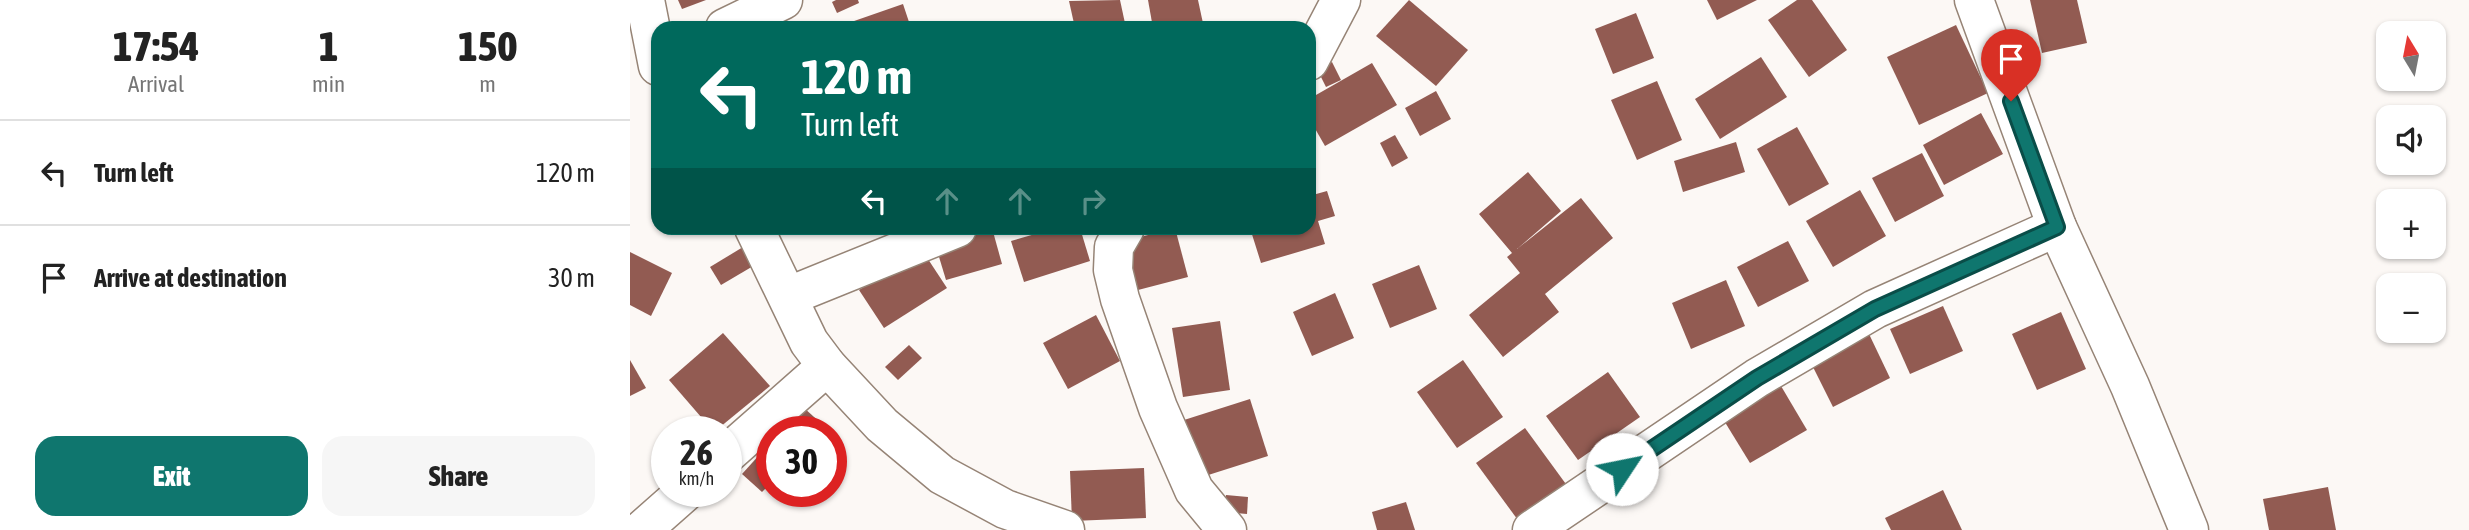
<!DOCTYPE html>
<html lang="en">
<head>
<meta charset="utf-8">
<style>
	body { margin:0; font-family:"Asap Condensed",sans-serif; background:#f6f6f6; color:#222; height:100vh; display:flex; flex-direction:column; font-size:26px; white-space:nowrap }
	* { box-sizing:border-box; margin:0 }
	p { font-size:23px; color:#767676 }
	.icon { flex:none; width:38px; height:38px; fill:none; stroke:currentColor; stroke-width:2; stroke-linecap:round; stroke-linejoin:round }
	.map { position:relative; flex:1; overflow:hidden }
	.sheet { display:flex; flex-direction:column; background:#fff; width:630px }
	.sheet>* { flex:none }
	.banner { position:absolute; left:21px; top:21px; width:665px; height:214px; border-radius:21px; box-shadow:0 2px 5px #0004; background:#00695c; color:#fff; overflow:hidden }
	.needle { width:46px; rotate:350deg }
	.tools { position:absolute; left:1746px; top:21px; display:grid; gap:14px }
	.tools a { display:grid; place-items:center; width:70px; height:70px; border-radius:14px; background:#fff; box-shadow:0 2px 5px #0004; font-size:35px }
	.speed { position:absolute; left:21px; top:416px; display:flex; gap:14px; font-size:35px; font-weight:700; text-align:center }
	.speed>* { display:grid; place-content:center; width:91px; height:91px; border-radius:50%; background:#fff; box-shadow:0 2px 5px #0004; line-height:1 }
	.speed small { font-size:18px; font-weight:400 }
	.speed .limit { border:10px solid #d22; background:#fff; color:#111 }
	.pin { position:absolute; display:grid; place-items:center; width:60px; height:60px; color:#fff; margin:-72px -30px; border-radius:50% 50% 50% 0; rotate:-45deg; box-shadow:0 0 7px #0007 }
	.pin .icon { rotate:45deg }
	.me { position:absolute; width:77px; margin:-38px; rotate:56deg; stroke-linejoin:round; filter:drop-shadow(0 0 5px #0008) }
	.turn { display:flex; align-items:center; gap:24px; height:147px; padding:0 35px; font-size:32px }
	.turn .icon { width:91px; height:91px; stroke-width:2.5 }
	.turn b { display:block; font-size:49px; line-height:60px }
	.lanes { display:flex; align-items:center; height:66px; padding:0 35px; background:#0003; justify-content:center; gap:35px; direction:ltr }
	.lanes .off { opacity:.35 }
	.eta { display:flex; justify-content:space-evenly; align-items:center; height:119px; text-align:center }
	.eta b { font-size:42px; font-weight:800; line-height:49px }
	.action { display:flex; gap:14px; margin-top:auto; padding:14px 35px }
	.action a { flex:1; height:80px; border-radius:21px; background:#0f766e; color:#fff; font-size:28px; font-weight:800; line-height:80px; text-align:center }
	.action a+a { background:#f6f6f6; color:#222 }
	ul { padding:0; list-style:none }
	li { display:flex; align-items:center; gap:21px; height:105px; padding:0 35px; border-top:2px solid #e0e0e0 }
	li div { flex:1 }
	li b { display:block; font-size:26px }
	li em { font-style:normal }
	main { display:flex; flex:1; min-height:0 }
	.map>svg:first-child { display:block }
	.building { fill:#925b52 }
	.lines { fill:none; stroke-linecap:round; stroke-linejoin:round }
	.minor-casing { stroke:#968476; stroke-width:41 }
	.minor { stroke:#fff; stroke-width:38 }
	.route-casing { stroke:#0a4d48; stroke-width:18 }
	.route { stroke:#0f766e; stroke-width:12 }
</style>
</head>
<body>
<main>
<section class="sheet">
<div class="eta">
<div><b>17:54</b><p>Arrival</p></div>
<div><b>1</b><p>min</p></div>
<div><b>150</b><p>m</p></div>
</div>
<ul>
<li><svg class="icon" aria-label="left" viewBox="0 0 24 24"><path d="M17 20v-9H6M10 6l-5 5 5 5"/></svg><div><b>Turn left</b></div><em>120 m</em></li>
<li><svg class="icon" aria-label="arrive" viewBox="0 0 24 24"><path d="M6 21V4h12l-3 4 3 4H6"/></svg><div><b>Arrive at destination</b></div><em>30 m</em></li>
</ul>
<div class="action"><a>Exit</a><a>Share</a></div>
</section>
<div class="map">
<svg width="1839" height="530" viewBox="0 0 1839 530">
	<rect width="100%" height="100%" fill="#fcf8f5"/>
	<!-- building -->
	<g class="building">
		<polygon points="48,0 76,0 52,9"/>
		<polygon points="206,0 228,0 229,3 207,13 202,2"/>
		<polygon points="490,0 496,28 445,28 439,1"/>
		<polygon points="518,0 568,0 574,28 523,28"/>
		<polygon points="779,0 838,50 806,86 746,36"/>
		<polygon points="1077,0 1127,0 1087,20"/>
		<polygon points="1167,0 1182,0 1217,50 1179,77 1138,20"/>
		<polygon points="1400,0 1447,0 1457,43 1412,53"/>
		<polygon points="273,4 281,28 204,28"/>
		<polygon points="1006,13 1024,58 983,74 965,29"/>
		<polygon points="1326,25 1358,93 1289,125 1257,57"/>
		<polygon points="1131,57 1157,97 1090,139 1065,99"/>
		<polygon points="702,62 711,80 696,87 687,69"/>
		<polygon points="742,63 767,105 695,146 679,118 679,99"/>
		<polygon points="1027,81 1052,140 1007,160 981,100"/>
		<polygon points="806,91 821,119 790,136 775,108"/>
		<polygon points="1351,113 1373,154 1314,185 1293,145"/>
		<polygon points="1167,127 1199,184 1159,206 1127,149"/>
		<polygon points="765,135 778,158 762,167 750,143"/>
		<polygon points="1106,142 1115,172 1053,192 1044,161"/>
		<polygon points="1292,153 1314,196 1265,222 1242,178"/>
		<polygon points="898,172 931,211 887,249 951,198 983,238 915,294 929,312 873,357 839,315 890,273 877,257 882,253 849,214"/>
		<polygon points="1230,190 1256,236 1203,267 1176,221"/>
		<polygon points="697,191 705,216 688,221 695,244 631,263 620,228 679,228 679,196"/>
		<polygon points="335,228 362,228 372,264 316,280 303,237"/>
		<polygon points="426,228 450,228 460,261 394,282 381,241"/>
		<polygon points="545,228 558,277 508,290 495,241"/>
		<polygon points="1158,241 1179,281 1128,307 1107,267"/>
		<polygon points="118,244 130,262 91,285 80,267"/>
		<polygon points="292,250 317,288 254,328 229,290"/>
		<polygon points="0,252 42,273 21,316 0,305"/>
		<polygon points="789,265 807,309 760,328 742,284"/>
		<polygon points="1096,280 1115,326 1061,349 1042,303"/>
		<polygon points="705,293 724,338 682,356 663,312"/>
		<polygon points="1313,306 1333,351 1280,374 1260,329"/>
		<polygon points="1431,312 1456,369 1407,390 1382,334"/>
		<polygon points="466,315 490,361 438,389 413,343"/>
		<polygon points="590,321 600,390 553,397 542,328"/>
		<polygon points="93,333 140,386 84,432 39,380"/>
		<polygon points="1239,334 1260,378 1203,407 1181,363"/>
		<polygon points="279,345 292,358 268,380 255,367"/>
		<polygon points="0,360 16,388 0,396"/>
		<polygon points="833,360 873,417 827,448 787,392"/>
		<polygon points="978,372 1010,417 948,460 916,416"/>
		<polygon points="1151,386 1177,430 1120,463 1093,419"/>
		<polygon points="164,399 193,425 186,432 150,432"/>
		<polygon points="620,399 638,456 572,477 554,420"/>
		<polygon points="895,428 941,491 893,527 846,463"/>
		<polygon points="142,441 142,482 132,492 112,474"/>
		<polygon points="514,468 516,518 442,521 440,471"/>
		<polygon points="1698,487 1706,530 1639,530 1633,499"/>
		<polygon points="1313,490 1332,530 1261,530 1255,518"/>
		<polygon points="167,492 199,492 176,506"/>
		<polygon points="596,495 618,497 617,514 594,512"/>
		<polygon points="776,502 785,530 747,530 742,512"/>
	</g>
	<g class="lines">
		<defs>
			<g id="minor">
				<polyline points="15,0 28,66"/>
				<polyline points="1344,0 1427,227 1500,386 1559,530"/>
				<polyline points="95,28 153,0"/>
				<polyline points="679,61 711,0"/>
				<polyline points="124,228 179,342 197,366 252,425 312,475 375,509 435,530"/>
				<polyline points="495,228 484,247 483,270 490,299 528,408 564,490 597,530"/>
				<polyline points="159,296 327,228"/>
				<polyline points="96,455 197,366"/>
				<polyline points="12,530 55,492"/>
				<polyline points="902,530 1127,378 1245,309 1427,227"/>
			</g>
		</defs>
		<!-- minor casing -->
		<use href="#minor" class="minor-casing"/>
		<!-- minor -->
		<use href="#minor" class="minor"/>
	</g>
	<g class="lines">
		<defs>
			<polyline id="route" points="992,469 1127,378 1245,309 1427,227 1381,101"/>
		</defs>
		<!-- route casing -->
		<use href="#route" class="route-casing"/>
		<!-- route -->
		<use href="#route" class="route"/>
	</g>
</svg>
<div class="tools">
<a><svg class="needle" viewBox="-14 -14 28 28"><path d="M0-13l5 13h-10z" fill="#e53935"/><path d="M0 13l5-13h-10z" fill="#767676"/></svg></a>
<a><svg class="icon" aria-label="sound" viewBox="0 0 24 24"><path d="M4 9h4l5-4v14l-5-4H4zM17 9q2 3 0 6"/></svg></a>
<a>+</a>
<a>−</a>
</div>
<div class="speed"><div>26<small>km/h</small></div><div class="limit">30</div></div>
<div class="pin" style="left:1381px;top:101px;background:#d93025"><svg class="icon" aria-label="arrive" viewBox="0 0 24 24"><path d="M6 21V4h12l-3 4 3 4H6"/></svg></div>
<svg class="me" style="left:992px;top:469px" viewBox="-20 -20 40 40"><circle r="19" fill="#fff"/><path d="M0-13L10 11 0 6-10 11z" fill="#0f766e"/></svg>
<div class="banner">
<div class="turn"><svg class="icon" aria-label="left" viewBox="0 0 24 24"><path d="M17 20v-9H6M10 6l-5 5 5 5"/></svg><div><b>120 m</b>Turn left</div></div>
<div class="lanes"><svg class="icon" aria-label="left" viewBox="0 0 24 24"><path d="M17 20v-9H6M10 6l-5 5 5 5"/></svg><svg class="icon off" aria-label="ahead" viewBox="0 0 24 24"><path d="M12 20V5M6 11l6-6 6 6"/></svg><svg class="icon off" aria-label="ahead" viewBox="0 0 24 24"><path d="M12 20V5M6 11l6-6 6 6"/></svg><svg class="icon off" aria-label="right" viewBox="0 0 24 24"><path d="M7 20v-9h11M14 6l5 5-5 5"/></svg></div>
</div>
</div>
</main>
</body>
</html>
